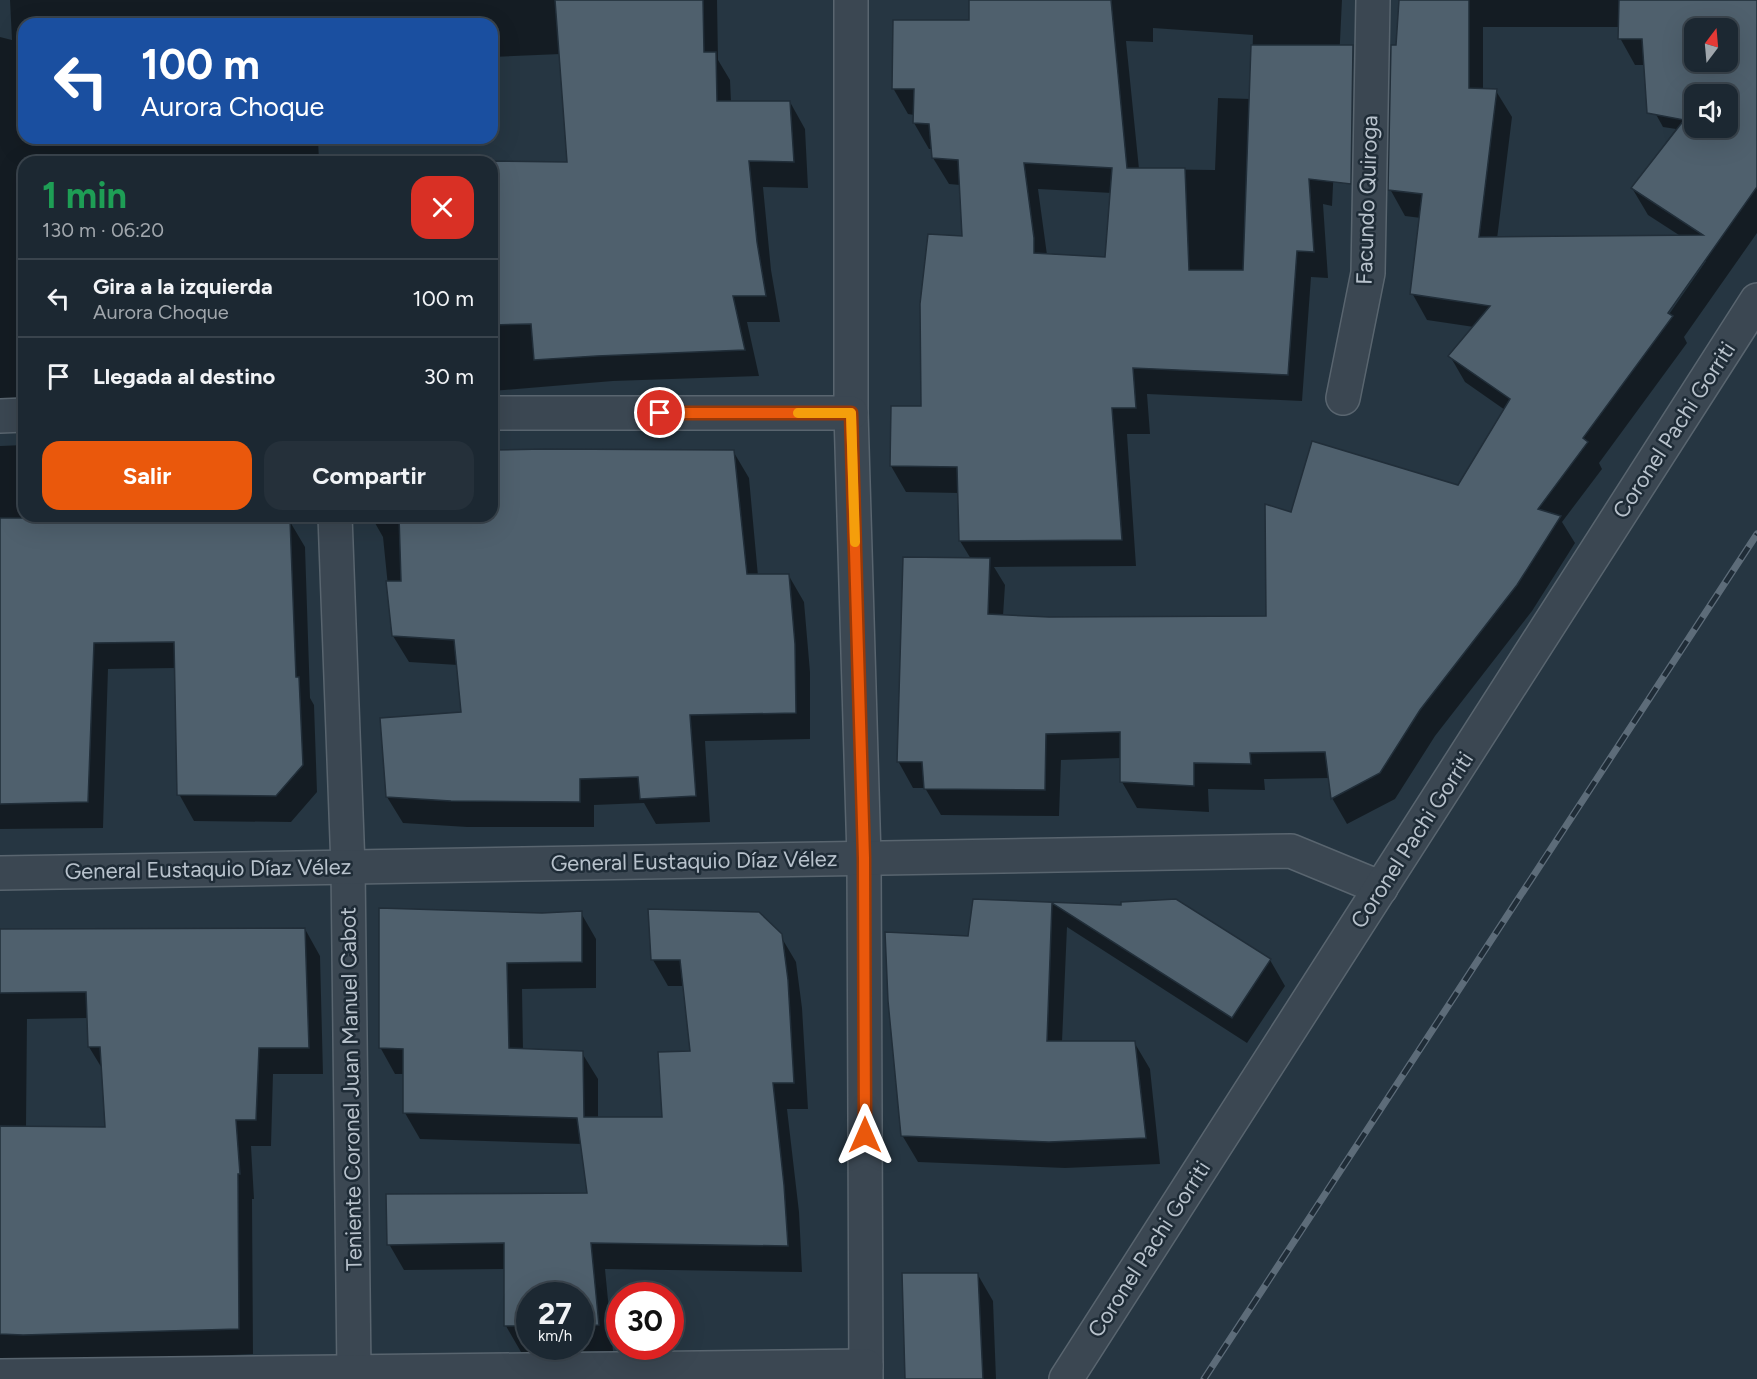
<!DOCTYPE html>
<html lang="es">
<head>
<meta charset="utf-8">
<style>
	body { margin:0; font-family:Figtree,sans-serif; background:#25303a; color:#f1f3f6; height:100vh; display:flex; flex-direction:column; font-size:22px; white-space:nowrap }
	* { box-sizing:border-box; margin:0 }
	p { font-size:20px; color:#a0a6ac }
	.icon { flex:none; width:33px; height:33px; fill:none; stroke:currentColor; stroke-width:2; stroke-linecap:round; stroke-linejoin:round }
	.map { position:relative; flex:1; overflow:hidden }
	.details { position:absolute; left:18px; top:156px; width:480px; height:366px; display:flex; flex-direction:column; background:#1c2832; border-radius:18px; box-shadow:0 6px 24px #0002,0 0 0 2px #3a444d }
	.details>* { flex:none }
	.hud { position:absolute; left:18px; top:18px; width:480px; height:126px; border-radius:18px; box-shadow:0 6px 24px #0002,0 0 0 2px #3a444d; background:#1a4fa0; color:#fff; overflow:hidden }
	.needle { width:39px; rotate:16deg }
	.buttons { position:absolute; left:1684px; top:18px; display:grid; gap:12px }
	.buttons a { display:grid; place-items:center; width:54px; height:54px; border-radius:12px; background:#1c2832; box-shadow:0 6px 24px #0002,0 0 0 2px #3a444d; font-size:30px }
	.speed { position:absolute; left:516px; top:1282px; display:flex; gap:12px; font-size:30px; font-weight:700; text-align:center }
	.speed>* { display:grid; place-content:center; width:78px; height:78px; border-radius:50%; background:#1c2832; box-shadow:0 6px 24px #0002,0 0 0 2px #3a444d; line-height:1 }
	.speed small { font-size:15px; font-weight:400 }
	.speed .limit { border:9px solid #d22; background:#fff; color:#111 }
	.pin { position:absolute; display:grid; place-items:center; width:51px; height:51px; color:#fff; margin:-26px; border:3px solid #fff; border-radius:50%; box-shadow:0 2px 6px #0007 }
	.me { position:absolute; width:66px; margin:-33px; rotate:0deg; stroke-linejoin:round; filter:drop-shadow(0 0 4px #0008) }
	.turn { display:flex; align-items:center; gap:21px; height:126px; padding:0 24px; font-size:27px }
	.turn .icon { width:78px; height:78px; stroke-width:2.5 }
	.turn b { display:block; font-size:42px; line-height:51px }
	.round { display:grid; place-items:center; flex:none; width:63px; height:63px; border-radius:18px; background:#25303a }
	.head { display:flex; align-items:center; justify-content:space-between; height:102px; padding:0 24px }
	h1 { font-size:36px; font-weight:700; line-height:45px; color:#1e9e55 }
	.action { display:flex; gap:12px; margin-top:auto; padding:12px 24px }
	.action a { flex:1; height:69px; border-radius:18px; background:#ea580c; color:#fff; font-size:24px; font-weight:700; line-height:69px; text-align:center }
	.action a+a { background:#25303a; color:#f1f3f6 }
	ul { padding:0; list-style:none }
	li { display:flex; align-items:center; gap:18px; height:78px; padding:0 24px; border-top:2px solid #3a444d }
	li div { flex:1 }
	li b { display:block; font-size:22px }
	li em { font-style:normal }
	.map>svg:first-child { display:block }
	.shadow { fill:#0007; fill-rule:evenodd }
	.building { fill:#4f606d; stroke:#212e39; stroke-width:1.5; fill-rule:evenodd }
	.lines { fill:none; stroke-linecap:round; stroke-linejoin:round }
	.minor-casing { stroke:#59656f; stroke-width:36 }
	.minor { stroke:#3b4752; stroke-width:33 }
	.rail-casing { stroke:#5d6c79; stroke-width:7 }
	.rail { stroke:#1f2c37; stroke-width:4.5; stroke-dasharray:14; stroke-linecap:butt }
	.route-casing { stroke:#983908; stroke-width:15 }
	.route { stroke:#ea580c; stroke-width:10 }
	.slow { stroke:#f59e0b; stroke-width:10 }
	.labels { text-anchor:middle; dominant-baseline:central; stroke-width:5; stroke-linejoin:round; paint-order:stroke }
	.street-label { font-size:22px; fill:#b8c2cc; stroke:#1f2c37 }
</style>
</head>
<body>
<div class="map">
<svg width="1757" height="1379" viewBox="0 0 1757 1379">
	<rect width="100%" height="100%" fill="#263642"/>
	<!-- shadow -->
	<g class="shadow">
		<polygon points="10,0 717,0 718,60 730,80 731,102 790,102 805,129 808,188 763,187 771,270 780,322 747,322 759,376 613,381 492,391 492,162 568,164 561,54 492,57 492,24 24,24 24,138 318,138 319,162 24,162 24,398 0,399 0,37 12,40"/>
		<path d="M971 0H1342L1332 206 1323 204 1328 278 1311 277 1302 401 1147 394 1150 434H1127L1136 566 994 567 1005 585 1003 616 1049 618 1268 617 1292 514 1459 487 1505 410 1465 382 1450 356 1474 327 1427 320 1412 293 1421 218 1405 216 1390 189 1400 0H1757V233L1684 337 1687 343 1599 463 1602 469 1562 522 1575 543 1532 611 1435 736 1395 799 1347 824 1332 798 1330 778 1264 779 1265 790 1208 789 1209 812 1137 808 1122 782 1121 758 1061 760 1059 816 941 815 925 788H913L898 761 971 559 960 541 959 493 906 492 891 466 893 408H923L963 238 960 185 949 184 933 158V149H929L914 123V115L908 114 893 88 971 21ZM1483 27H1620V38L1635 65H1646L1648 100 1663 127 1676 129 1632 188 1648 215 1682 237 1497 239 1512 117 1496 91 1483 90ZM1153 28 1253 35 1251 99 1218 98 1215 170 1139 169 1126 41 1153 42ZM1695 28H1728V62H1695ZM1695 94H1728V128H1695ZM1038 189 1112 193 1106 259 1047 255ZM1702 261H1706L1665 320 1663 318Z"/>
		<polygon points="24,445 24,516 249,516 249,520 289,520 305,547 310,698 314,705 317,792 291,822 194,821 179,794 176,668 108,669 103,828 0,829 0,446"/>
		<polygon points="733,451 749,478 758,576 789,576 804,602 810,672 810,739 705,741 710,822 656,824 644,803 594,805 594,827 467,827 403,823 387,797 463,713 458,665 409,662 393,636 383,537 371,516 492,516 492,452"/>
		<polygon points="975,901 1123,907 1270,960 1285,986 1247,1043 1067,927 1062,1042 1134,1042 1150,1069 1160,1164 1065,1168 918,1162 902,1135 969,937"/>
		<path d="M581 913 596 939V988L522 989 523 1050 582 1053 598 1079V1119H664L691 1052 685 986H668L653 960 780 935 796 962 802 1008 808 1109H787L799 1212 802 1272 605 1269 613 1351 521 1352 506 1326 505 1269 404 1270 389 1244 588 1194 582 1144 420 1139 405 1113V1074H395L380 1047 542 914ZM530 1296H580V1347H530Z"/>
		<path d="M305 929 320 956 323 1074H273L271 1146H251L254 1199H252L253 1354 212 1356 213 1379H0V931ZM88 1018 89 1047 103 1070 106 1128 26 1127 27 1019Z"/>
		<polygon points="978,1275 993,1301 996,1379 907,1379"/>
	</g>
	<!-- building -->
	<g class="building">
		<polygon points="555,0 703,0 704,52 716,52 717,101 790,101 794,162 749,161 757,242 766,296 733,296 745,350 597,356 534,360 531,324 492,325 492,161 567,162"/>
		<path d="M969 0H1111L1127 168H1185L1189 270H1243L1251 45H1353L1351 184 1309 179 1314 252 1297 251 1288 375 1133 368 1136 408H1112L1122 540 959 541 957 467 890 466 891 406H921L920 304 928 234 962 236 958 160 932 158 929 124 913 123 914 89H892L893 20H969ZM1024 163 1112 168 1105 257 1034 253V238Z"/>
		<path d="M1399 0H1469V88L1497 89 1479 237 1703 235 1631 188 1684 120 1647 113 1642 39H1618L1619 0H1757V187L1668 313 1673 316 1583 438 1588 442 1538 509 1561 516 1517 585 1420 710 1380 773 1331 799 1325 752 1250 753 1251 764 1194 763V786L1120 782V732L1046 734 1045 790 924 789 922 762H897L903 557 990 558 988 614 1049 617 1266 616 1265 504 1291 512 1312 441 1458 485 1510 399 1448 356 1490 306 1410 294 1422 194 1388 190 1391 45H1396ZM1695 28H1728V62H1695ZM1695 94H1728V128H1695Z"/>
		<polygon points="545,449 734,450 747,574 789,574 795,644 796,713 690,715 696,796 640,799 638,777 580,779 580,802 451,801 386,797 380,718 461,712 454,640 392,636 386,581 401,581 399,516 492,516 492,450"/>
		<polygon points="29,516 235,516 235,519 290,519 296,677 299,677 303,765 276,796 177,795 174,642 94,643 88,802 0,804 0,518 29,518"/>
		<polygon points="973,899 1121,905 1121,902 1176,899 1271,959 1232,1018 1052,903 1047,1041 1135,1041 1146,1138 1049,1142 901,1136 888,1001 885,932 968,936"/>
		<polygon points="379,908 542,913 582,911 582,962 507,963 509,1048 583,1051 584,1117 662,1117 658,1052 690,1051 680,960 651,960 648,909 759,912 782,934 788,980 794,1083 773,1083 784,1185 788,1246 591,1243 599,1325 580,1326 580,1296 530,1296 530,1326 504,1326 504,1243 387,1245 386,1194 587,1193 577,1118 403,1113 403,1049 379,1048"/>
		<polygon points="305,928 309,1048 259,1048 256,1120 236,1120 240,1174 238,1174 239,1329 23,1335 0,1334 0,1126 105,1127 100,1047 88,1047 86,992 0,993 0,929"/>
		<polygon points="902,1273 978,1273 983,1379 905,1379"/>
	</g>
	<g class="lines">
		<defs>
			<g id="minor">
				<polyline points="851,0 851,413 864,858 866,1379"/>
				<polyline points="1343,398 1368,273 1373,0"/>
				<polyline points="492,413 851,413"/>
				<polyline points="0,416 24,415"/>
				<polyline points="335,516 348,867 354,1373"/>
				<polyline points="0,873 1291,851 1381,888"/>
				<polyline points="0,1376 866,1366"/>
				<polyline points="1066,1379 1757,300"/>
			</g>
		</defs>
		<!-- minor casing -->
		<use href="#minor" class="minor-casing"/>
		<!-- minor -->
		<use href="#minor" class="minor"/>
		<defs>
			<polyline id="rail" points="1204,1379 1757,534"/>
		</defs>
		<!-- rail casing -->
		<use href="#rail" class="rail-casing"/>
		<!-- rail -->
		<use href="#rail" class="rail"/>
	</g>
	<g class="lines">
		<defs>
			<polyline id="route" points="660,413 851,413 864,858 865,1135"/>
		</defs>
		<!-- route casing -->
		<use href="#route" class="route-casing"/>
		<!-- route -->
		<use href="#route" class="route"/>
		<!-- slow -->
		<polyline class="slow" points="798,413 851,413 855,542"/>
	</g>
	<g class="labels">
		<!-- street labels -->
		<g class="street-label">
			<text transform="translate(1367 200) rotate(-88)">Facundo Quiroga</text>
			<text transform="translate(1674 430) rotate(-57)">Coronel Pachi Gorriti</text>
			<text transform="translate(1412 840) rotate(-57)">Coronel Pachi Gorriti</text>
			<text transform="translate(694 861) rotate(-1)">General Eustaquio Díaz Vélez</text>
			<text transform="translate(208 869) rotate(-1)">General Eustaquio Díaz Vélez</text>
			<text transform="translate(351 1089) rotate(-91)">Teniente Coronel Juan Manuel Cabot</text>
			<text transform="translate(1149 1249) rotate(-57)">Coronel Pachi Gorriti</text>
		</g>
	</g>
</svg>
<div class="buttons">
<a><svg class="needle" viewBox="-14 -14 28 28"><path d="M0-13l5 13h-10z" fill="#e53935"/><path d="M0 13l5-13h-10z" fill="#a0a6ac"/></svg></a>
<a><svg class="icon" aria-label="sound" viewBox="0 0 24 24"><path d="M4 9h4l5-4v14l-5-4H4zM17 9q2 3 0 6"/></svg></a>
</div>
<div class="speed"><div>27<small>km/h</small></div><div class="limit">30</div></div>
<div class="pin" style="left:660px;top:413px;background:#d93025"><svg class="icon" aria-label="arrive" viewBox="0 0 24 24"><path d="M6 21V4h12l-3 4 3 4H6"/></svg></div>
<svg class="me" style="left:865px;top:1135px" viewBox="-20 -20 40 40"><path d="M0-17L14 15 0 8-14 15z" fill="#ea580c" stroke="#fff" stroke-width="4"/></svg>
<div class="hud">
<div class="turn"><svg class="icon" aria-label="left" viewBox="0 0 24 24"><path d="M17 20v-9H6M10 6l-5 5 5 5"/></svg><div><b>100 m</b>Aurora Choque</div></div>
</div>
<section class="details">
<div class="head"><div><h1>1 min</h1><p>130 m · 06:20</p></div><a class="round" style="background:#d93025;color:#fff"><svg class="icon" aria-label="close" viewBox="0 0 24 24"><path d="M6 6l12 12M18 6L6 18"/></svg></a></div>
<ul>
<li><svg class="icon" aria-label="left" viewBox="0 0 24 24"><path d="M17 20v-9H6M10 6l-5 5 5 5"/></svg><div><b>Gira a la izquierda</b><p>Aurora Choque</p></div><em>100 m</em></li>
<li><svg class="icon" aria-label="arrive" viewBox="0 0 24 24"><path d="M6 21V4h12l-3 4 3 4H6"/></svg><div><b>Llegada al destino</b></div><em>30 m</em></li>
</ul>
<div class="action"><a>Salir</a><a>Compartir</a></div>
</section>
</div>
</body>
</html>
